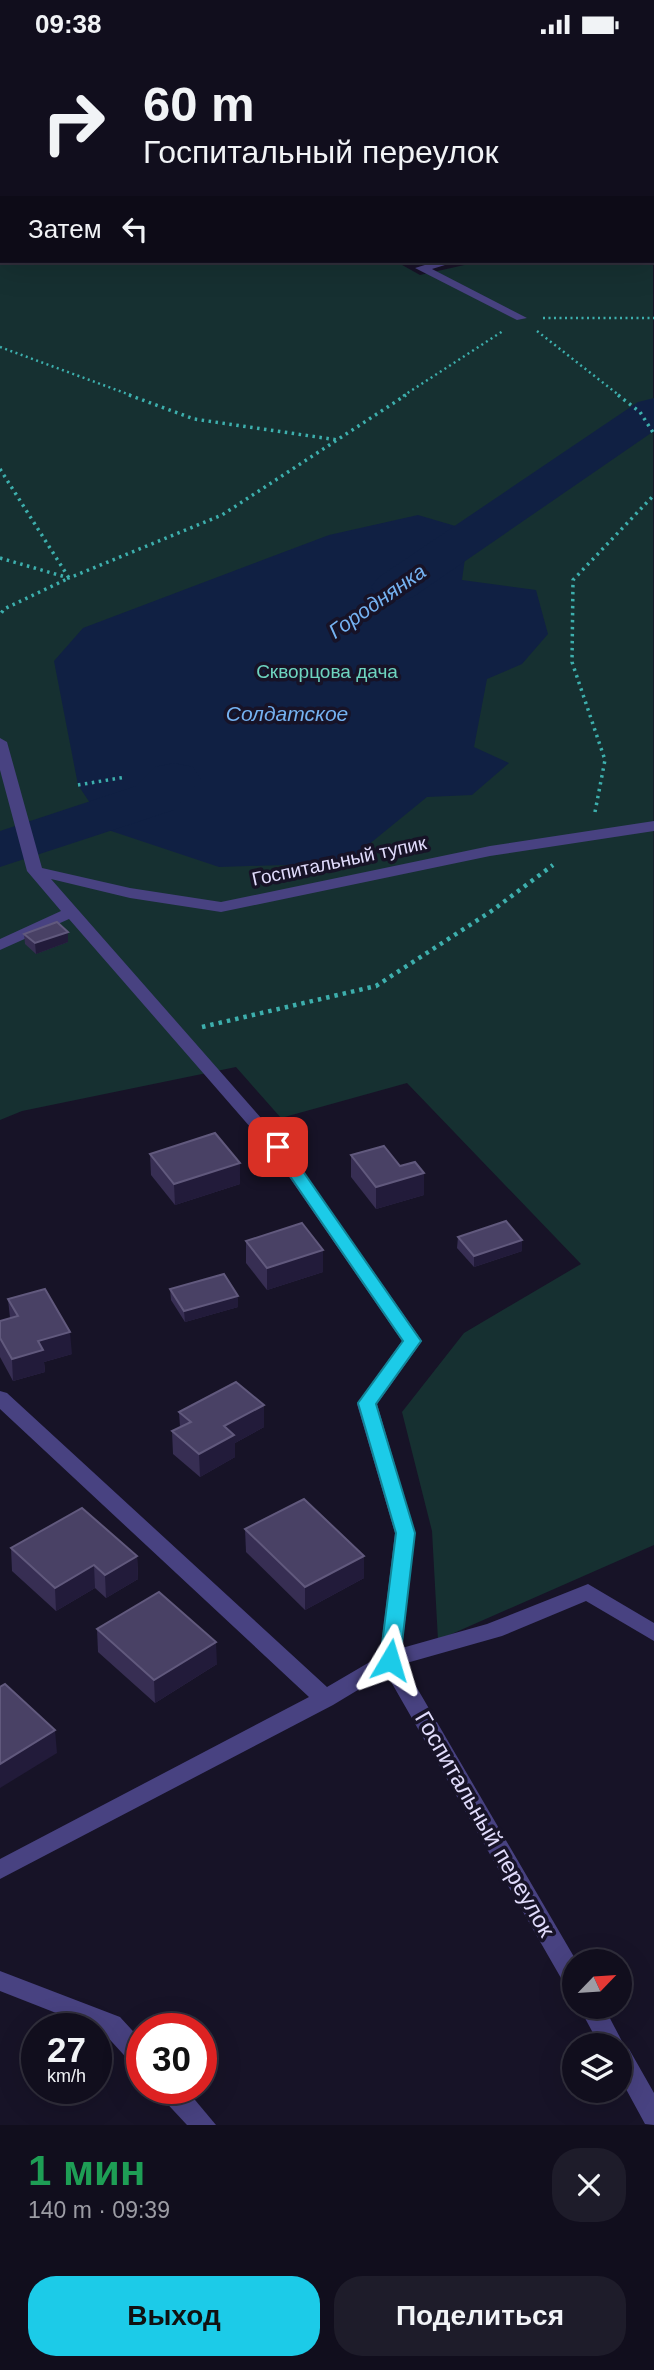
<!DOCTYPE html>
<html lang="ru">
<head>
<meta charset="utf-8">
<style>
	body { margin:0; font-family:Helvetica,sans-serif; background:#1e1c2a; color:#f1f3f6; height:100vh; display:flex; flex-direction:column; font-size:26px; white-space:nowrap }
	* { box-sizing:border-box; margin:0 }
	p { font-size:23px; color:#9c9ca4 }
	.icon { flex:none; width:38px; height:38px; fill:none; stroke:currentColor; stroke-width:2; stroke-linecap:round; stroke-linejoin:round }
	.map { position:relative; height:2076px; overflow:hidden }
	.panel { display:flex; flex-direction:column; background:#110e1d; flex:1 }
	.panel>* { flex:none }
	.top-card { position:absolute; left:0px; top:0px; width:654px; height:214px; box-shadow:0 7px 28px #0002,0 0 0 2px #302e3b; background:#110e1d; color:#f1f3f6; overflow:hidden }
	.needle { width:46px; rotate:65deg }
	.tools { position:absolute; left:562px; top:1900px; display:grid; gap:14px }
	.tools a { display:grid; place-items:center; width:70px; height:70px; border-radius:50%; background:#110e1d; box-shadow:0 7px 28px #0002,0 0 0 2px #302e3b; font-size:35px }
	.speed { position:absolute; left:21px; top:1964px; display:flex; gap:14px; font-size:35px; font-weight:700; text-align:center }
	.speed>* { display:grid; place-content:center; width:91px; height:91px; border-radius:50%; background:#110e1d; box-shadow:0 7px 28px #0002,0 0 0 2px #302e3b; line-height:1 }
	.speed small { font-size:18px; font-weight:400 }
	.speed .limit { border:10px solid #d22; background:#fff; color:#111 }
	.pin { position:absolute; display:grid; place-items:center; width:60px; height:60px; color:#fff; margin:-30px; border-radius:14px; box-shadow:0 4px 10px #0006 }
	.me { position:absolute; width:77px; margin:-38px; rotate:7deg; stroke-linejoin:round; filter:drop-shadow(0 0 5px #0008) }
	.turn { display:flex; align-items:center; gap:24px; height:147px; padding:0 28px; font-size:32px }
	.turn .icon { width:91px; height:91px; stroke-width:2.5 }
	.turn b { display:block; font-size:49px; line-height:60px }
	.then { display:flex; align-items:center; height:66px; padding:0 28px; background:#0003; gap:14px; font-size:26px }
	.round { display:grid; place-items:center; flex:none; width:74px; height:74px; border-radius:28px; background:#1e1c2a }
	.summary { display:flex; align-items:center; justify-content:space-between; height:119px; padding:0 28px }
	h1 { font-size:42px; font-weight:700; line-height:52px; color:#1e9e55 }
	.action { display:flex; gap:14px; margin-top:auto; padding:14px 28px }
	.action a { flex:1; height:80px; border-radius:28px; background:#1ccbe8; color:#111; font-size:28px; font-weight:700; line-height:80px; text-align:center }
	.action a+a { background:#1e1c2a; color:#f1f3f6 }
	.status { display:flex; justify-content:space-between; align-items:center; height:49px; padding:0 35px; background:#110e1d; direction:ltr }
	.status svg { height:19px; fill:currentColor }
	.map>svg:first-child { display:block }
	.green { fill:#163031 }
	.water { fill:#102043 }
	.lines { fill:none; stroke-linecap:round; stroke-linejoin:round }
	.river { fill:#102043; fill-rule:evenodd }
	.path-far2 { stroke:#3dafad; stroke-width:2.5; stroke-dasharray:2 3.5; stroke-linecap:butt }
	.path-far1 { stroke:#3dafad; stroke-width:3.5; stroke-dasharray:2.5 4.5; stroke-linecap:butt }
	.path { stroke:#3dafad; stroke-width:4.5; stroke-dasharray:3.5 5; stroke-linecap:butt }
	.minor { fill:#484281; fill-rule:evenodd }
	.wall { fill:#372e53 }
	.shaded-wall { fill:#221b3a }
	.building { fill:#494165; stroke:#61597d; stroke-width:2 }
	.route { fill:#1ccbe8; stroke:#128497; stroke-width:2 }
	.labels { text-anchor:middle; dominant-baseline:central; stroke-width:7; stroke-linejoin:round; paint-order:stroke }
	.park-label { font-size:19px; fill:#6ed5c0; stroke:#171327 }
	.street-label { font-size:19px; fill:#e1dcfc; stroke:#171327 }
	.water-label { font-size:21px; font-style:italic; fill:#75b2f1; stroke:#171327 }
	.near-street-label { font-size:23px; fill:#e1dcfc; stroke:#171327 }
</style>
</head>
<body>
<div class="status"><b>09:38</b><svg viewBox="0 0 49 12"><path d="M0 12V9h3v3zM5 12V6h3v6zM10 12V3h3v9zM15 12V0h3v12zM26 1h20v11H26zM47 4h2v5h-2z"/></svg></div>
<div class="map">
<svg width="654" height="2076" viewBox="0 0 654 2076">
	<rect width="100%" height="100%" fill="#171327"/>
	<!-- green -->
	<polygon class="green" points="653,175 654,1496 438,1591 432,1482 402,1363 464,1284 581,1215 407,1034 281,1069 236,1018 22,1062 0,1071 0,203 2,212 395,212 420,226 482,212 653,212"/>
	<!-- water -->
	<polygon class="water" points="418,466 469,481 462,531 536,541 548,585 522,615 487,630 474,698 509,714 472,746 427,748 346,814 219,818 108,781 78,736 54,612 83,579 329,486"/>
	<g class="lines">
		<!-- river -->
		<g class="river">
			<polygon points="654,349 654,382 413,548 396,553 379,548 371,538 379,528 638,353"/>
			<polygon points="174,714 193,718 201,730 174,761 0,818 0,782 136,737 155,718"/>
		</g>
		<!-- path-far2 -->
		<g class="path-far2">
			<polyline points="543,269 654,269"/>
			<polyline points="537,282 620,347"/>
			<polyline points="0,298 133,347"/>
			<polyline points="403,347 503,282"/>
		</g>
		<!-- path-far1 -->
		<g class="path-far1">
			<polyline points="129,346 194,370 338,391"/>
			<polyline points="618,346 640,363 654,385"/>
			<polyline points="0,420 69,529 4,560 0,566"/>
			<polyline points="0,509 69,529 222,466 406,346"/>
			<polyline points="78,736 126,728"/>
			<polyline points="595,763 605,711 572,613 573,531 654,446"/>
		</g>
		<!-- path -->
		<polyline class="path" points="202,978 376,937 493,861 553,816"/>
		<!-- minor -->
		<g class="minor">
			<polygon points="281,0 292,0 294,2 282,2"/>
			<polygon points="362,0 375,0 360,2"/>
			<polygon points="0,10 2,11 2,17 0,16"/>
			<polygon points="0,151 2,151 0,158"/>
			<rect x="653" y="164" width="1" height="6"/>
			<polygon points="438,212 458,212 432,220 527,269 517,271 415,219"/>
			<polygon points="0,689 7,693 42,819 130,839 221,853 490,797 654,772 654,782 490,807 221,863 130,849 51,830 284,1095 422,1292 377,1355 415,1484 402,1599 487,1575 588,1535 654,1574 654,1592 586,1552 502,1587 403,1615 577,1913 574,1913 574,1939 565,1936 386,1624 333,1656 0,1830 0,1810 309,1648 0,1360 0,1342 7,1344 327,1638 380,1607 395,1484 357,1355 402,1292 272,1103 69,870 0,901 0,890 61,862 27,822 0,721"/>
			<polygon points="0,1922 120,1968 142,1992 142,2019 133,2016 102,1982 0,1942"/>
			<polygon points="579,1958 604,1958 625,1998 629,2000 654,2044 654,2076 645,2075 620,2029 620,1997 600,1997"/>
			<polygon points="157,2039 185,2039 216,2076 187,2076 160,2047"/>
		</g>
	</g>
	<!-- wall -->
	<g class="wall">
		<polygon points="57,0 132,0 135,2 59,2"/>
		<polygon points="170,0 244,0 246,2 172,2"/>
		<polygon points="494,0 555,0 551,2 494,2"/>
		<polygon points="579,0 648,0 654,1 654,46 653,46 653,2 579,2"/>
		<polygon points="68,883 68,893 36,905 25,895 24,885"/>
		<polygon points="150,1105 240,1114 240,1135 175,1156 151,1126"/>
		<polygon points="351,1106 424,1146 376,1160 351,1128"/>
		<polygon points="458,1188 522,1191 522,1202 474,1218 457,1199"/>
		<polygon points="246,1192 323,1223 267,1241 246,1214"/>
		<polygon points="170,1240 238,1247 238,1258 185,1273 171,1251"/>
		<polygon points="8,1250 72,1305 44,1313 45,1323 13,1332 0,1308 0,1272 10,1269"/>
		<polygon points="264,1356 264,1378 235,1394 235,1408 200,1428 173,1405 172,1382 180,1378 179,1363"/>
		<polygon points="245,1480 364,1507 364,1529 305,1561 246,1503"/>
		<polygon points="11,1499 137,1507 138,1530 106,1549 95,1539 56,1562 12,1522"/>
		<polygon points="97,1580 217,1615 155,1654 98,1603"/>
	</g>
	<!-- shaded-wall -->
	<g class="shaded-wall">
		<rect x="520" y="0" width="15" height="2"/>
		<polygon points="544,0 555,0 551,2 544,2"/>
		<rect x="0" y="33" width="2" height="29"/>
		<rect x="0" y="119" width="2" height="33"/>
		<polygon points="68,883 68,893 36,905 35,894"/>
		<polygon points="240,1114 240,1135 175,1156 174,1135"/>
		<polygon points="424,1124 424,1146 376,1160 376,1138"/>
		<polygon points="522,1191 522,1202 474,1218 474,1207"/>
		<polygon points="323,1201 323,1223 267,1241 267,1219"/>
		<polygon points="238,1247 238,1258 185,1273 184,1262"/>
		<polygon points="70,1283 72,1305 44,1313 45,1323 13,1332 12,1310 38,1292"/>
		<polygon points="264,1356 264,1378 235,1394 235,1408 200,1428 199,1405 224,1377"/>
		<polygon points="137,1507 138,1530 106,1549 105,1526"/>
		<polygon points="364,1507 364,1529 305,1561 305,1538"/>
		<polygon points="94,1516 95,1539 56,1562 55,1539"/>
		<polygon points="216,1593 217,1615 155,1654 154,1631"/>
		<polygon points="55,1681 57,1704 0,1739 0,1715"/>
	</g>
	<!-- building -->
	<g class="building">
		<polygon points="92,0 132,0 135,2 95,2"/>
		<polygon points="180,0 244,0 246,2 182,2"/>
		<polygon points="592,0 648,0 654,1 654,15 653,15 653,2 600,2"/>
		<polygon points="0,76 2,77 2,86 0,86"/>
		<rect x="0" y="102" width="2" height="17"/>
		<polygon points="57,873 68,883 35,894 24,885"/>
		<polygon points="215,1084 240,1114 174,1135 150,1105"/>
		<polygon points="384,1097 400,1117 415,1113 424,1124 376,1138 351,1106"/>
		<polygon points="506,1172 522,1191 474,1207 458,1188"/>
		<polygon points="302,1174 323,1201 267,1219 246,1192"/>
		<polygon points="224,1225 238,1247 184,1262 170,1240"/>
		<polygon points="45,1240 70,1283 38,1292 43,1301 12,1310 0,1289 0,1272 18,1267 8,1250"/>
		<polygon points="236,1333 264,1356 224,1377 234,1386 199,1405 172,1382 191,1373 179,1363"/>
		<polygon points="304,1450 364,1507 305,1538 245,1480"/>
		<polygon points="82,1459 137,1507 105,1526 94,1516 55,1539 11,1499"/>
		<polygon points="159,1543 216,1593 154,1631 97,1580"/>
		<polygon points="5,1635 55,1681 0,1715 0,1638"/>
	</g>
	<!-- route -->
	<polygon class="route" points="278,1094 284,1095 421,1292 376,1355 415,1484 400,1611 397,1616 390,1618 383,1616 380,1611 396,1484 358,1354 403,1292 270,1098"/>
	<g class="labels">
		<!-- park labels -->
		<g class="park-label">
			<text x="327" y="622">Скворцова дача</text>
		</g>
		<!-- street labels -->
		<g class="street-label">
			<text transform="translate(339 812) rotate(-12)">Госпитальный тупик</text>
		</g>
		<!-- water labels -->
		<g class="water-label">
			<text transform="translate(377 552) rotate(-35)">Городнянка</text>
			<text x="287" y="664">Солдатское</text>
		</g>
		<!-- near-street labels -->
		<g class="near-street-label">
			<text transform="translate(485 1775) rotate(60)">Госпитальный переулок</text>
		</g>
	</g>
</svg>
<div class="tools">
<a><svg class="needle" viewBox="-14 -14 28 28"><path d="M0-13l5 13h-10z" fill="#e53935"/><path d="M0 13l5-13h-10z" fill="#9c9ca4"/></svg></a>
<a><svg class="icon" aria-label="layers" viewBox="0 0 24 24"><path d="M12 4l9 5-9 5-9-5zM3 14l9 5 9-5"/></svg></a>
</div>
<div class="speed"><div>27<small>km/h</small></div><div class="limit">30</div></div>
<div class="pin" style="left:278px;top:1098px;background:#d93025"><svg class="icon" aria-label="arrive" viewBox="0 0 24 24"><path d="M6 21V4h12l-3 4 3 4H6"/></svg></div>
<svg class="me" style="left:390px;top:1611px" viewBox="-20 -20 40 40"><path d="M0-17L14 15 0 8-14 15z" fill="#1ccbe8" stroke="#fff" stroke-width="4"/></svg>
<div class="top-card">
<div class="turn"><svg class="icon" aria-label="right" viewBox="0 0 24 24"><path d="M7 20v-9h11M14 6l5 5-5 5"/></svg><div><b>60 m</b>Госпитальный переулок</div></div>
<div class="then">Затем<svg class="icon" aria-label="left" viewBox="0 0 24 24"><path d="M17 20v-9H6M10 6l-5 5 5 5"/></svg></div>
</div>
</div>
<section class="panel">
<div class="summary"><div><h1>1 мин</h1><p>140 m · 09:39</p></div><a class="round"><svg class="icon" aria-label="close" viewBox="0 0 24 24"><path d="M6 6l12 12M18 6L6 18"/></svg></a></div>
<div class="action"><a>Выход</a><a>Поделиться</a></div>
</section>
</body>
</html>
